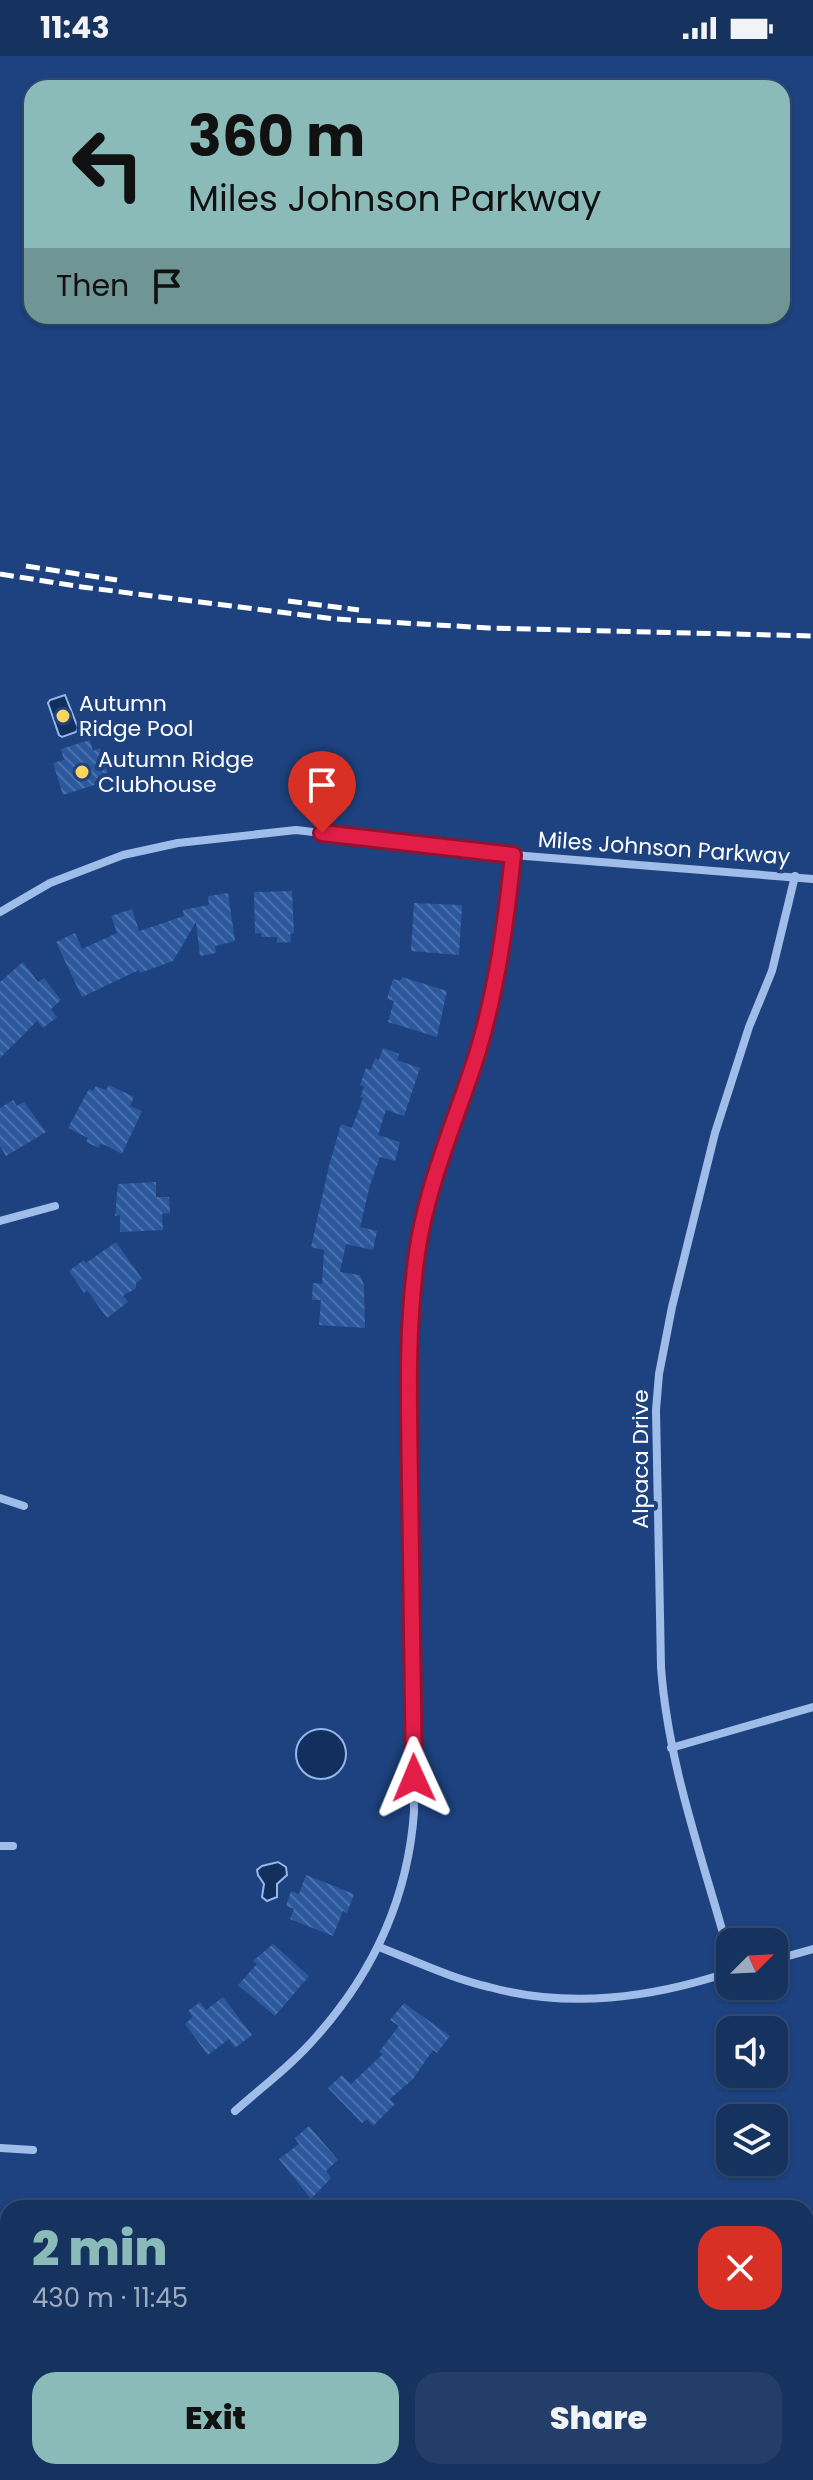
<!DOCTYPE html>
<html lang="en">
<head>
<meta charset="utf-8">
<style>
	body { margin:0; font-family:Poppins,sans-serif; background:#233e68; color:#f1f3f6; height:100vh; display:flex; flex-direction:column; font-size:30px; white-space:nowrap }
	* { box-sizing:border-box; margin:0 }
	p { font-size:26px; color:#9eaabd }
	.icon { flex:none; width:44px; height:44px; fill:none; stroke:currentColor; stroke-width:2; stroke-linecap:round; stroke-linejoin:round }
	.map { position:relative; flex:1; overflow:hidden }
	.drawer { position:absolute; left:0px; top:2144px; width:814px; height:280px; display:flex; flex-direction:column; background:#16325f; border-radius:24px 24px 0 0; box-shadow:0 2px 6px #0004,0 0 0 2px #354d74 }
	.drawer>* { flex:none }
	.guide { position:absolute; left:24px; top:24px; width:766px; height:244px; border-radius:24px; box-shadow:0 2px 6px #0004,0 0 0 2px #354d74; background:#8bbbb9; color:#111; overflow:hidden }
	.needle { width:52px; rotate:66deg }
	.buttons { position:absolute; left:716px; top:1872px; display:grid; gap:16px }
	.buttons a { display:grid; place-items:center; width:72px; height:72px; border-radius:16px; background:#16325f; box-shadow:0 2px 6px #0004,0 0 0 2px #354d74; font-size:40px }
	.pin { position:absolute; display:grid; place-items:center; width:68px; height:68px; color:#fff; margin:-82px -34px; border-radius:50% 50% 50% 0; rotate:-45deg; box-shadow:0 0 8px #0007 }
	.pin .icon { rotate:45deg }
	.me { position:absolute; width:88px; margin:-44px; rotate:359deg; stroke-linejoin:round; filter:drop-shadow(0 0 6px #0008) }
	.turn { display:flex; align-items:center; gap:28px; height:168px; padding:0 32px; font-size:36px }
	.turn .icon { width:104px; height:104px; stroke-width:2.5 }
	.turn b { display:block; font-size:56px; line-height:68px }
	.then { display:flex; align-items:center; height:76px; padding:0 32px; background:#0003; gap:16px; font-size:30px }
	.round { display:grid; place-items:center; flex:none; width:84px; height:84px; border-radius:24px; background:#233e68 }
	.headline { display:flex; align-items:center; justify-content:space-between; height:136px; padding:0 32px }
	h1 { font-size:48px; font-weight:800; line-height:60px; color:#8bbbb9 }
	.action { display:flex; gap:16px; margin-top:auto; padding:16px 32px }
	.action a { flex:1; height:92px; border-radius:24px; background:#8bbbb9; color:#111; font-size:32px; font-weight:800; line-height:92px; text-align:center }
	.action a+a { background:#233e68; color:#f1f3f6 }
	.status { display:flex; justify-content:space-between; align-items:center; height:56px; padding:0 40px; background:#16325f; direction:ltr }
	.status svg { height:22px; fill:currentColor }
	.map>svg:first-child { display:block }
	.water { fill:#132f5e; stroke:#94b7eb; stroke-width:2 }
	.building { fill:url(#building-back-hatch) }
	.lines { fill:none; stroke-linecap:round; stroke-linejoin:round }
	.minor { stroke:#a0bde9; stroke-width:8 }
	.rail { stroke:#fff; stroke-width:5; stroke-dasharray:14 6; stroke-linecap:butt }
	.route-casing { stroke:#92132f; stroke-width:20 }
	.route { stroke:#e11d48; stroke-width:14 }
	.poi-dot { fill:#f9d55e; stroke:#1d427f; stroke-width:3 }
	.labels { text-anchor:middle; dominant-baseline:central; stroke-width:8; stroke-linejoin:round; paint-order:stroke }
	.poi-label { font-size:22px; fill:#fff; stroke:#1d427f; text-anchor:start }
	.street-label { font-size:22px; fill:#fff; stroke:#1d427f }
</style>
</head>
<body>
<div class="status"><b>11:43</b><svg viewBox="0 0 49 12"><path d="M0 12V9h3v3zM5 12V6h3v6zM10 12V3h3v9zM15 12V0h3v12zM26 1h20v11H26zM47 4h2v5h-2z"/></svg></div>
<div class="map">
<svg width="813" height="2424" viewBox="0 0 813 2424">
	<defs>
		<pattern id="building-back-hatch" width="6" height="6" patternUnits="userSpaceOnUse" patternTransform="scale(2)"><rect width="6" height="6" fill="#2c589d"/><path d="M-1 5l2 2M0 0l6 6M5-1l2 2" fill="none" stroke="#4c71ac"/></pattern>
	</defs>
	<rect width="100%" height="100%" fill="#1d427f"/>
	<!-- water -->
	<g class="water">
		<polygon points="65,639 78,672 76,676 62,681 59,679 48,647 50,644"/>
		<circle cx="321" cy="1698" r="25"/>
		<polygon points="278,1806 286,1811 287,1819 277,1828 277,1841 267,1845 262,1841 264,1828 258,1819 257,1814 262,1810"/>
	</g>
	<!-- building -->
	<g class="building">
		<polygon points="90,684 93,695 100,692 110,724 63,739 53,707 64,704 61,693"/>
		<polygon points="292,835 294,877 290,878 291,886 277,887 277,881 261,881 261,877 255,878 254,836"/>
		<polygon points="228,837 235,885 215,890 216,897 200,900 196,866 173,905 140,917 139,914 82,941 56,886 75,877 82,893 117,877 111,860 132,853 139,875 184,860 183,854 209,849 208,840"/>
		<polygon points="414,847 462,849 459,899 411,895"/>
		<polygon points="23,906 38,926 44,922 61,944 51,953 57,961 43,972 37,965 0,1002 0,926"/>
		<polygon points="402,921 447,935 437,981 388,966 394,945 387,943 393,923 400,925"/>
		<polygon points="383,992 399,998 397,1004 420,1012 404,1060 386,1054 378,1079 400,1086 395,1105 380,1101 370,1129 360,1171 377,1175 373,1194 346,1188 340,1216 360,1219 364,1229 365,1272 319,1269 321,1244 312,1244 313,1227 322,1228 324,1194 311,1191 329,1110 341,1068 352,1072 363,1042 360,1041 364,1031 360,1029 366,1012 371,1014 375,1002 379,1004"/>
		<polygon points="109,1029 134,1041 130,1050 142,1055 122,1098 105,1089 100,1088 99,1092 86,1086 88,1082 68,1072 89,1033 93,1035 96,1030 106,1034"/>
		<polygon points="13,1044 17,1050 24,1046 46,1076 6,1100 0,1090 0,1052"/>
		<polygon points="156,1126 156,1141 169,1141 170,1157 162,1158 163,1174 120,1176 120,1159 115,1160 118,1128"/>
		<polygon points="116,1186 142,1223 136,1227 136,1232 123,1240 128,1246 107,1262 87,1234 84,1237 69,1215 84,1204 86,1207"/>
		<polygon points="306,1819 354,1838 347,1857 343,1855 333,1880 290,1863 294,1853 286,1850 291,1835 299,1838"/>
		<polygon points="273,1888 309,1920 275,1960 238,1929 257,1908 253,1905"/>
		<polygon points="223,1941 252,1979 235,1992 229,1983 208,1999 185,1968 193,1961 188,1955 200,1946 206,1954"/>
		<polygon points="404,1947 450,1980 437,1997 433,1994 413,2023 390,2043 395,2048 373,2070 367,2063 362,2067 328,2032 342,2019 351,2028 383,1998 379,1996 399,1970 390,1964"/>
		<polygon points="309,2070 338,2104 326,2115 331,2122 311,2143 279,2103 299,2088 295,2082"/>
	</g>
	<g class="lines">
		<!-- minor -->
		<g class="minor">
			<polyline points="0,856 50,827 123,799 178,787 296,774 513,799 813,823"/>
			<polyline points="0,1165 55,1150"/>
			<polyline points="0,1442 24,1450"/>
			<polyline points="671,1692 813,1651"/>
			<polyline points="0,1790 13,1790"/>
			<path d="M379 1891C415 1905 451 1922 489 1931 570 1953 651 1942 730 1916"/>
			<path d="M730 1902C704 1806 668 1710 661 1611L656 1354 659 1318 672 1251 715 1077 749 971 772 915 795 820"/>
			<polyline points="774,1904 813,1893"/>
			<path d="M235 2055C262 2031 293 2008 316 1981 373 1917 408 1841 414 1756 413 1649 411 1542 410 1435 409 1356 406 1277 417 1199 427 1128 457 1063 477 996 497 931 506 866 513 799"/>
			<polyline points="0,2092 33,2094"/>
			<polyline points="806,2180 813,2178"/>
			<polyline points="0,2408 8,2404"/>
			<polyline points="319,2424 323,2416"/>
		</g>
		<!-- rail -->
		<g class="rail">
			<polyline points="26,510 117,524"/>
			<polyline points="0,518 82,531 335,563 489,572 813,580"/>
			<polyline points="288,545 359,554"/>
		</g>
	</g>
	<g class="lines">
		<defs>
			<path id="route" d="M322 777 513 799C506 866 497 931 478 995 457 1062 427 1127 417 1197 406 1273 409 1350 410 1426 411 1525 412 1624 414 1722"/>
		</defs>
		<!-- route casing -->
		<use href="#route" class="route-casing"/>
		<!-- route -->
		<use href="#route" class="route"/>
	</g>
	<!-- markers -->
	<g class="poi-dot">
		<circle cx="63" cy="660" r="8"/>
		<circle cx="82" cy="716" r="8"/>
	</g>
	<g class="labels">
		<!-- poi labels -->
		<g class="poi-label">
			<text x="79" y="647">Autumn<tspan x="79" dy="25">Ridge Pool</tspan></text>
			<text x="98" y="703">Autumn Ridge<tspan x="98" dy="25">Clubhouse</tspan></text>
		</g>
		<!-- street labels -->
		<g class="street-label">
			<text transform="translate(664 792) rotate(4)">Miles Johnson Parkway</text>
			<text transform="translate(640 1403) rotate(-90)">Alpaca Drive</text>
		</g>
	</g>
</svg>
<div class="buttons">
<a><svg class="needle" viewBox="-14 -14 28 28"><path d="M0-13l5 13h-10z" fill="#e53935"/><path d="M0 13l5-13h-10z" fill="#9eaabd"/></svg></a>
<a><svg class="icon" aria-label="sound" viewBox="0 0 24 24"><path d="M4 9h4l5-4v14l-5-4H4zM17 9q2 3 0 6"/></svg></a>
<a><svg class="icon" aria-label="layers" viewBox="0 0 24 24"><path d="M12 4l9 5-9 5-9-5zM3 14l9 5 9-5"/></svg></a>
</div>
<div class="pin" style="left:322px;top:777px;background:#d93025"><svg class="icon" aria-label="arrive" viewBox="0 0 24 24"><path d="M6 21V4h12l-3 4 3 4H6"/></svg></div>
<svg class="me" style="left:414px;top:1722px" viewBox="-20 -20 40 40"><path d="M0-17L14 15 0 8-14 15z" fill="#e11d48" stroke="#fff" stroke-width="4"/></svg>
<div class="guide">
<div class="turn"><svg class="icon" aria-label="left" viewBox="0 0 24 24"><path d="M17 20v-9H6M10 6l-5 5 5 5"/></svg><div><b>360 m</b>Miles Johnson Parkway</div></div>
<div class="then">Then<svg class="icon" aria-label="arrive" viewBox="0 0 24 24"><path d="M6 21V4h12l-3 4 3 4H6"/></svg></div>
</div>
<section class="drawer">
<div class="headline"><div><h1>2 min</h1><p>430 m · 11:45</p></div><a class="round" style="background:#d93025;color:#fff"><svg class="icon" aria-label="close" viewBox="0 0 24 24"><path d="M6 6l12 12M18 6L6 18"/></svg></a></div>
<div class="action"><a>Exit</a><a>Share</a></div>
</section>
</div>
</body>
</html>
